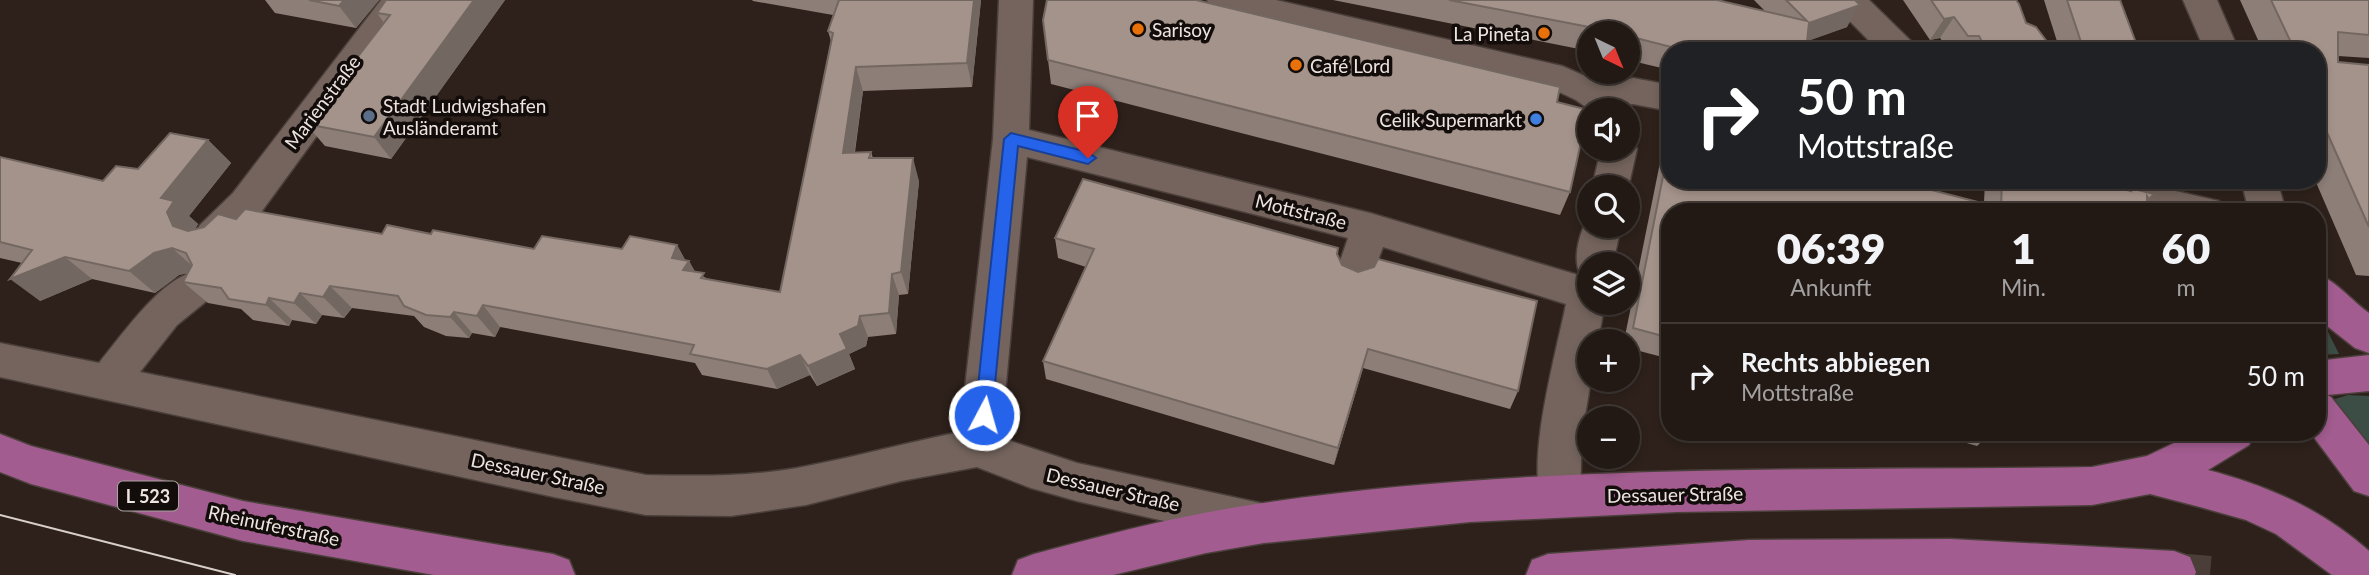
<!DOCTYPE html>
<html lang="de">
<head>
<meta charset="utf-8">
<style>
	body { margin:0; font-family:Lato,sans-serif; background:#2a221d; color:#f1f3f6; height:100vh; display:flex; flex-direction:column; font-size:26px; white-space:nowrap }
	* { box-sizing:border-box; margin:0 }
	p { font-size:23px; color:#a2a0a0 }
	.icon { flex:none; width:38px; height:38px; fill:none; stroke:currentColor; stroke-width:2; stroke-linecap:round; stroke-linejoin:round }
	.map { position:relative; flex:1; overflow:hidden }
	.panel { position:absolute; left:1661px; top:203px; width:665px; height:238px; display:flex; flex-direction:column; background:#221914; border-radius:28px; box-shadow:0 4px 10px #0003,0 0 0 2px #3f3834 }
	.panel>* { flex:none }
	.hud { position:absolute; left:1661px; top:42px; width:665px; height:147px; border-radius:28px; box-shadow:0 4px 10px #0003,0 0 0 2px #3f3834; background:#202124; color:#fff; overflow:hidden }
	.needle { width:46px; rotate:137deg }
	.tools { position:absolute; left:1577px; top:21px; display:grid; gap:14px }
	.tools a { display:grid; place-items:center; width:63px; height:63px; border-radius:50%; background:#221914; box-shadow:0 4px 10px #0003,0 0 0 2px #3f3834; font-size:35px }
	.pin { position:absolute; display:grid; place-items:center; width:60px; height:60px; color:#fff; margin:-72px -30px; border-radius:50% 50% 50% 0; rotate:-45deg; box-shadow:0 0 7px #0007 }
	.pin .icon { rotate:45deg }
	.me { position:absolute; width:77px; margin:-38px; rotate:6deg; stroke-linejoin:round; filter:drop-shadow(0 0 5px #0008) }
	.turn { display:flex; align-items:center; gap:24px; height:147px; padding:0 21px; font-size:32px }
	.turn .icon { width:91px; height:91px; stroke-width:2.5 }
	.turn b { display:block; font-size:49px; line-height:60px }
	.eta { display:flex; justify-content:space-evenly; align-items:center; height:119px; text-align:center }
	.eta b { font-size:42px; font-weight:800; line-height:49px }
	ul { padding:0; list-style:none }
	li { display:flex; align-items:center; gap:21px; height:105px; padding:0 21px; border-top:2px solid #3f3834 }
	li div { flex:1 }
	li b { display:block; font-size:26px }
	li em { font-style:normal }
	.map>svg:first-child { display:block }
	.green { fill:#3b4d44 }
	.lines { fill:none; stroke-linecap:round; stroke-linejoin:round }
	.major-tunnel { stroke:#4b3e39; stroke-width:38; stroke-dasharray:38 19; stroke-linecap:butt }
	.minor-casing { stroke:#4a3f3a; stroke-width:3 }
	.major-casing { stroke:#4a3f3a; stroke-width:3 }
	.minor { fill:#74645d; fill-rule:evenodd }
	.major { fill:#a25c8f; fill-rule:evenodd }
	.tram { stroke:#d9cfcb; stroke-width:2 }
	.wall { fill:#8d7e78 }
	.shaded-wall { fill:#736761 }
	.building { fill:#a4938b; stroke:#736761; stroke-width:2 }
	.route { fill:#2563eb; stroke:#184099; stroke-width:2 }
	.food-dot { fill:#e8710a; stroke:#120c0a; stroke-width:2.5 }
	.service-dot { fill:#5c6f8a; stroke:#120c0a; stroke-width:2.5 }
	.shop-dot { fill:#3f7fe0; stroke:#120c0a; stroke-width:2.5 }
	.labels { text-anchor:middle; dominant-baseline:central; stroke-width:7; stroke-linejoin:round; paint-order:stroke }
	.shield { fill:#120c0a; stroke:#aba3a0; stroke-width:2 }
	.shield-label { font-size:18px; font-weight:bold; fill:#ede4e0 }
	.poi-label { font-size:19px; fill:#ede4e0; stroke:#120c0a; text-anchor:start }
	.street-label { font-size:19px; fill:#ede4e0; stroke:#120c0a }
</style>
</head>
<body>
<div class="map">
<svg width="2369" height="575" viewBox="0 0 2369 575">
	<rect width="100%" height="100%" fill="#2e211b"/>
	<!-- green -->
	<g class="green">
		<polygon points="2317,317 2325,326 2339,354 2317,355"/>
		<polygon points="2348,395 2369,396 2369,457 2332,400"/>
	</g>
	<g class="lines">
		<!-- major-tunnel -->
		<polyline class="major-tunnel" points="2174,572 2210,575"/>
		<defs>
			<g id="minor">
				<polygon points="381,0 416,0 259,215 226,247 213,251 200,247 194,236 200,225 233,193"/>
				<path d="M999 0H1033L1029 130 1370 213 1578 275 1580 274C1572 257 1580 232 1589 215V226H1621L1613 264H1589V303H1605L1598 341H1589V380H1591L1582 434 1580 496 1574 510 1559 516 1544 510C1524 465 1556 354 1566 304L1383 247 1369 284 1355 289 1341 284 1336 273 1348 238 1027 157 1001 438 1077 463 1260 503 1275 509 1281 523 1275 537 1260 543 1077 501 1031 488 977 467 901 481 806 505 731 516 646 515 554 497 0 377V343L99 363C119 339 162 277 193 273 198 272 204 275 209 277L214 288 209 299 177 325 140 372 646 475C700 476 754 477 807 466 859 456 909 442 960 432L993 139Z"/>
				<polygon points="1207,0 1276,0 1562,66 1606,85 1633,78 1670,85 1670,111 1633,104 1625,106 1627,110 1590,110 1576,100 1555,90 1224,12 1212,8"/>
				<polygon points="1832,0 1869,0 1912,42 1917,51 1879,51 1837,8"/>
				<polygon points="2183,0 2217,0 2239,51 2205,51"/>
				<polygon points="1628,138 1632,139 1637,149 1628,189 1592,187 1601,149 1628,149"/>
				<polygon points="2041,180 2128,180 2219,201 2224,212 2137,212 2046,190"/>
				<polygon points="2241,180 2277,180 2286,212 2249,212"/>
			</g>
			<g id="major">
				<path d="M2317 274C2335 280 2352 301 2369 313V353L2355 348 2317 318Z"/>
				<polygon points="2369,355 2369,391 2327,395 2331,397 2369,445 2369,496 2354,491 2310,432 2317,432 2317,361"/>
				<path d="M2197 432H2254L2249 445 2208 470C2268 486 2322 509 2369 551V575H2332L2276 534 2246 520 2200 507 2150 494 2092 505 1677 512 1470 522 1264 543 1206 553 1113 575H1012L1018 560 1034 554C1101 536 1169 518 1237 507 1519 462 1808 471 2092 467L2147 456Z"/>
				<polygon points="0,434 31,446 243,501 553,554 569,560 575,575 434,575 243,541 31,484 0,472"/>
				<polygon points="1951,539 2174,551 2190,557 2196,572 2195,575 1526,575 1532,560 1548,554 1749,540"/>
			</g>
		</defs>
		<!-- minor casing -->
		<use href="#minor" class="minor-casing"/>
		<!-- major casing -->
		<use href="#major" class="major-casing"/>
		<!-- minor -->
		<use href="#minor" class="minor"/>
		<!-- major -->
		<use href="#major" class="major"/>
		<!-- tram -->
		<polyline class="tram" points="0,515 235,575"/>
	</g>
	<!-- wall -->
	<g class="wall">
		<polygon points="265,0 379,0 356,28 275,13"/>
		<polygon points="386,0 505,0 391,159 325,146 306,124 384,23 377,13"/>
		<polygon points="752,0 981,0 972,87 863,91 855,152 871,152 873,158 919,181 908,294 899,295 896,334 868,337 866,346 849,354 855,369 817,386 810,375 777,389 702,375 695,363 500,327 495,337 472,333 469,338 446,336 424,327 414,316 352,308 344,318 322,315 316,324 292,320 289,326 253,320 241,309 208,303 183,282 188,273 179,275 155,293 92,279 40,301 22,263 0,258 0,157 103,181 138,169 208,140 231,163 189,216 198,224 195,229 236,219 382,234 431,234 534,249 622,249 677,245 685,260 689,261 695,272 708,279 780,292 831,41 828,31 833,15 753,1"/>
		<polygon points="1333,0 1717,0 1765,11 1754,0 1855,0 1847,27 1807,41 1806,51 1670,51 1670,70 1628,60 1628,33 1589,33 1589,51"/>
		<polygon points="1903,0 2016,0 2026,23 2054,51 1949,51 1940,38 1930,40"/>
		<polygon points="2044,0 2120,0 2139,51 2060,51"/>
		<polygon points="2240,0 2369,0 2369,58 2338,56 2338,62 2369,65 2369,276 2356,275 2315,180 2317,180 2317,51 2263,51"/>
		<polygon points="1043,20 1557,102 1570,192 1560,215 1051,84"/>
		<polygon points="1670,113 1670,180 1984,203 1985,180 2087,180 2128,190 2130,188 2154,194 2147,202 2147,212 1670,212 1670,359 1628,348 1628,341 1624,341"/>
		<polygon points="1055,238 1337,254 1342,265 1518,391 1510,409 1363,368 1334,465 1046,379 1043,361 1086,267 1058,258"/>
		<polygon points="1802,432 1818,432 1814,436"/>
		<polygon points="1928,432 1992,432 1977,446"/>
	</g>
	<!-- shaded-wall -->
	<g class="shaded-wall">
		<polygon points="344,0 379,0 356,28 339,6"/>
		<polygon points="474,0 505,0 391,159 374,137"/>
		<polygon points="974,0 981,0 972,87 967,63"/>
		<polygon points="1860,5 1847,27 1797,45 1809,23"/>
		<polygon points="1954,17 1940,38 1930,40 1944,19"/>
		<polygon points="856,67 863,91 851,176 843,153"/>
		<polygon points="208,140 231,163 189,216 198,224 192,235 173,226 161,198"/>
		<polygon points="913,158 919,181 908,294 901,272"/>
		<polygon points="677,245 687,263 689,261 701,282 695,292 672,258"/>
		<polygon points="172,248 197,270 179,275 155,293 129,271 154,253"/>
		<polygon points="65,257 92,279 40,301 10,279"/>
		<polygon points="892,274 899,295 896,334 889,313"/>
		<polygon points="330,286 352,308 344,318 323,297"/>
		<polygon points="300,293 322,315 316,324 294,303"/>
		<polygon points="269,298 292,320 289,326 266,305"/>
		<polygon points="483,305 500,327 495,337 477,316"/>
		<polygon points="454,312 472,333 469,338 450,317"/>
		<polygon points="860,316 868,337 866,346 849,354 855,369 817,386 808,366 840,334"/>
		<polygon points="1368,349 1363,368 1334,465 1338,448"/>
		<polygon points="800,355 810,375 777,389 767,369"/>
	</g>
	<!-- building -->
	<g class="building">
		<polygon points="309,0 344,0 339,6"/>
		<polygon points="386,0 474,0 374,137 306,124 390,15 377,13"/>
		<polygon points="839,0 974,0 967,63 856,67 843,153 871,152 869,158 913,158 901,272 892,274 889,313 860,316 858,326 840,334 847,349 808,366 800,355 767,369 690,354 694,345 483,305 477,316 454,312 450,317 426,315 404,306 398,296 330,286 323,297 300,293 294,303 269,298 266,305 229,299 221,288 183,282 192,265 186,253 172,248 154,253 129,271 65,257 10,279 32,250 0,242 0,157 103,181 116,166 138,169 170,133 208,140 161,198 174,201 167,212 173,226 188,231 204,227 218,214 236,219 245,209 382,234 387,225 431,234 433,230 534,249 542,236 622,249 630,236 677,245 672,258 689,261 683,270 704,273 701,278 780,292 833,33 828,31"/>
		<polygon points="1047,0 1196,0 1560,87 1557,102 1588,110 1570,192 1048,60 1043,20"/>
		<polygon points="1449,0 1717,0 1807,21 1786,0 1855,0 1860,5 1809,23 1806,51 1687,51 1628,36 1628,33 1614,33 1584,26"/>
		<polygon points="1931,0 2016,0 2019,4 2026,23 2036,27 2054,51 1987,51 1979,36 1968,36 1954,17 1944,19"/>
		<polygon points="2067,0 2120,0 2139,51 2084,51"/>
		<polygon points="2271,0 2369,0 2369,35 2338,32 2338,62 2369,65 2369,227 2317,110 2317,51 2295,51"/>
		<polygon points="1670,141 1670,180 1893,180 2001,208 2002,180 2087,180 2131,191 2130,188 2154,194 2149,199 2147,196 2147,212 1670,212 1670,338 1633,328"/>
		<polygon points="1083,179 1338,248 1337,254 1342,265 1358,272 1374,267 1378,259 1537,301 1518,391 1368,349 1338,448 1043,361 1094,249 1055,238"/>
	</g>
	<!-- route -->
	<polygon class="route" points="1011,133 1088,152 1096,158 1088,164 1018,146 992,415 990,421 984,423 978,421 975,415 1004,139"/>
	<!-- markers -->
	<g class="food-dot">
		<circle cx="1138" cy="29" r="7"/>
		<circle cx="1544" cy="33" r="7"/>
		<circle cx="1296" cy="65" r="7"/>
	</g>
	<circle class="service-dot" cx="369" cy="116" r="7"/>
	<circle class="shop-dot" cx="1536" cy="119" r="7"/>
	<g class="labels">
		<!-- shield labels -->
		<rect class="shield" x="118" y="481.5" width="60" height="29" rx="5"/>
		<g class="shield-label">
			<text x="148" y="496">L 523</text>
		</g>
		<!-- poi labels -->
		<g class="poi-label">
			<text x="1152" y="29">Sarisoy</text>
			<text x="1530" y="33" text-anchor="end">La Pineta</text>
			<text x="1310" y="65">Café Lord</text>
			<text x="383" y="105">Stadt Ludwigshafen<tspan x="383" dy="22">Ausländeramt</tspan></text>
			<text x="1522" y="119" text-anchor="end">Celik Supermarkt</text>
		</g>
		<!-- street labels -->
		<g class="street-label">
			<text transform="translate(322 102) rotate(-53)">Marienstraße</text>
			<text transform="translate(1301 211) rotate(14)">Mottstraße</text>
			<text transform="translate(538 473) rotate(12)">Dessauer Straße</text>
			<text transform="translate(1113 489) rotate(13)">Dessauer Straße</text>
			<text transform="translate(1675 494) rotate(-1)">Dessauer Straße</text>
			<text transform="translate(274 525) rotate(12)">Rheinuferstraße</text>
		</g>
	</g>
</svg>
<div class="tools">
<a><svg class="needle" viewBox="-14 -14 28 28"><path d="M0-13l5 13h-10z" fill="#e53935"/><path d="M0 13l5-13h-10z" fill="#a2a0a0"/></svg></a>
<a><svg class="icon" aria-label="sound" viewBox="0 0 24 24"><path d="M4 9h4l5-4v14l-5-4H4zM17 9q2 3 0 6"/></svg></a>
<a><svg class="icon" aria-label="search" viewBox="0 0 24 24"><circle cx="10" cy="10" r="6"/><path d="M15 15l6 6"/></svg></a>
<a><svg class="icon" aria-label="layers" viewBox="0 0 24 24"><path d="M12 4l9 5-9 5-9-5zM3 14l9 5 9-5"/></svg></a>
<a>+</a>
<a>−</a>
</div>
<div class="pin" style="left:1088px;top:158px;background:#d93025"><svg class="icon" aria-label="arrive" viewBox="0 0 24 24"><path d="M6 21V4h12l-3 4 3 4H6"/></svg></div>
<svg class="me" style="left:984px;top:415px" viewBox="-20 -20 40 40"><circle r="17" fill="#2563eb" stroke="#fff" stroke-width="3"/><path d="M0-11L8 9 0 5-8 9z" fill="#fff"/></svg>
<div class="hud">
<div class="turn"><svg class="icon" aria-label="right" viewBox="0 0 24 24"><path d="M7 20v-9h11M14 6l5 5-5 5"/></svg><div><b>50 m</b>Mottstraße</div></div>
</div>
<section class="panel">
<div class="eta">
<div><b>06:39</b><p>Ankunft</p></div>
<div><b>1</b><p>Min.</p></div>
<div><b>60</b><p>m</p></div>
</div>
<ul>
<li><svg class="icon" aria-label="right" viewBox="0 0 24 24"><path d="M7 20v-9h11M14 6l5 5-5 5"/></svg><div><b>Rechts abbiegen</b><p>Mottstraße</p></div><em>50 m</em></li>
</ul>
</section>
</div>
</body>
</html>
